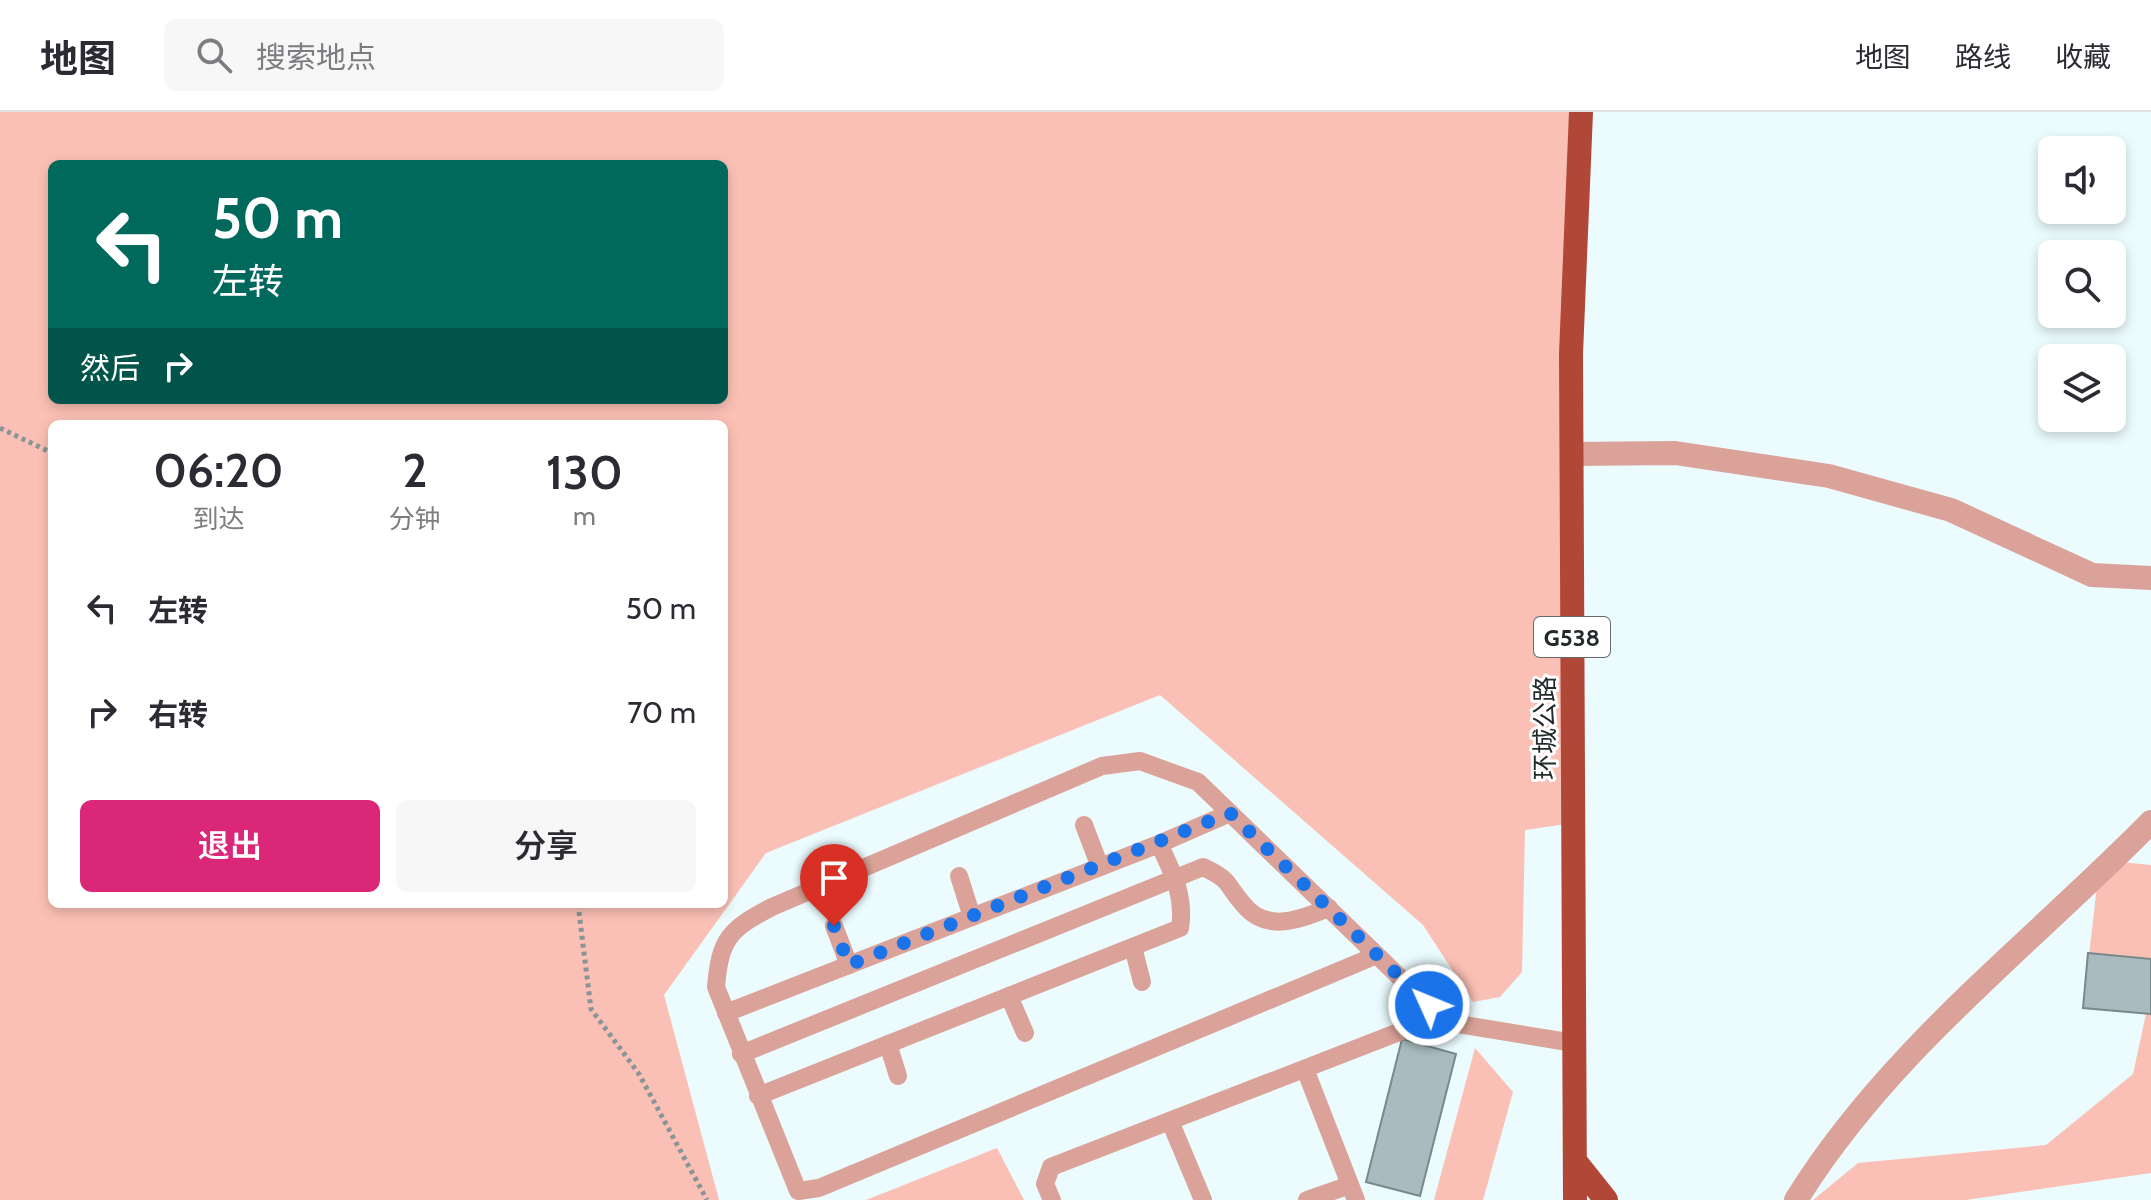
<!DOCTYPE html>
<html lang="zh">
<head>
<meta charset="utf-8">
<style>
	body { margin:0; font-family:Cabin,"Noto Sans SC",sans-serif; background:#f7f7f7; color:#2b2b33; height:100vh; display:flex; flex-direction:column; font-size:30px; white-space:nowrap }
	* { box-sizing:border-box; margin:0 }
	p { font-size:26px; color:#7c7c81 }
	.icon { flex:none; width:44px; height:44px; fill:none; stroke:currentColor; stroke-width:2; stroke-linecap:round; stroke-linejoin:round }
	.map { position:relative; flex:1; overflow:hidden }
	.side { position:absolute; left:48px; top:308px; width:680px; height:488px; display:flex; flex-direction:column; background:#fff; border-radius:12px; box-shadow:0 4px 12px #0003 }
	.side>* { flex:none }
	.guide { position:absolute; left:48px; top:48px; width:680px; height:244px; border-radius:12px; box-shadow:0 4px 12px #0003; background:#00695c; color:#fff; overflow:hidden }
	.controls { position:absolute; left:2038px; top:24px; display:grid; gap:16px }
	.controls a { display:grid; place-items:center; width:88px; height:88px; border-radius:12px; background:#fff; box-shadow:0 4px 12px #0003; font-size:40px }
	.pin { position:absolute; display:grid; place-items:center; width:68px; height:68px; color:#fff; margin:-82px -34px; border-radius:50% 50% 50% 0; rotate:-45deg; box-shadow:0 0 8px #0007 }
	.pin .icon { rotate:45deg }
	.me { position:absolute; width:88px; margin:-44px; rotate:314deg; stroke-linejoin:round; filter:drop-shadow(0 0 6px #0008) }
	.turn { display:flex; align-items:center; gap:28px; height:168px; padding:0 32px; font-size:36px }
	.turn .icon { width:104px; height:104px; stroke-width:2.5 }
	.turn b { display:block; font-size:56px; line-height:68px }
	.then { display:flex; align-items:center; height:76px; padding:0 32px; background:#0003; gap:16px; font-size:30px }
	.eta { display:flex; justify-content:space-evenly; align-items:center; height:136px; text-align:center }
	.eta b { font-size:48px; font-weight:600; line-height:56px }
	.primary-button { display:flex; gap:16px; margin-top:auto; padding:16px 32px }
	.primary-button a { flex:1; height:92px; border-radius:12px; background:#db2777; color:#fff; font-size:32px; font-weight:600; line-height:92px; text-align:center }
	.primary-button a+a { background:#f7f7f7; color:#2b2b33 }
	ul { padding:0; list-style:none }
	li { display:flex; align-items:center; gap:24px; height:104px; padding:0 32px }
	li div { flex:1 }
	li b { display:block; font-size:30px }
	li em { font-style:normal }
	header { display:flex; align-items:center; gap:48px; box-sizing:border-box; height:112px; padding:0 40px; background:#fff; border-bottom:2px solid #e1e1e2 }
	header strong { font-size:38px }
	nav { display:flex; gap:44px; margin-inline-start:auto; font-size:28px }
	.search { width:560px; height:72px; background:#f7f7f7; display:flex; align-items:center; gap:20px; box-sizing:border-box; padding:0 28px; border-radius:12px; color:#7c7c81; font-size:30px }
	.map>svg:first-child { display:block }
	.green { fill:#fbc0b5; fill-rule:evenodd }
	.building { fill:#a9bbbf; stroke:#78898c; stroke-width:2 }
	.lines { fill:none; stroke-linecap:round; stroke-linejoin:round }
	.path { stroke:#889496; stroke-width:5; stroke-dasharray:4 4; stroke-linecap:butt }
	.service { stroke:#daa298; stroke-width:18 }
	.minor { stroke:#daa298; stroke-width:24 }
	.trunk { stroke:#b04737; stroke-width:24 }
	.route { stroke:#1a73e8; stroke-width:14; stroke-dasharray:0 25.2 }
	.labels { text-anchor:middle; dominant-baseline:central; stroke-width:6; stroke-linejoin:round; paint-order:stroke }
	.shield { fill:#fff; stroke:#656a6b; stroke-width:2 }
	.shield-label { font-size:24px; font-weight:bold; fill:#232a2b }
	.street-label { font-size:26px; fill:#232a2b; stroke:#fff }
</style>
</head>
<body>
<header>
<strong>地图</strong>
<div class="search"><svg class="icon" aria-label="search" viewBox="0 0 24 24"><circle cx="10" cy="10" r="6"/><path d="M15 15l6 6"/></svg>搜索地点</div>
<nav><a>地图</a><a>路线</a><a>收藏</a></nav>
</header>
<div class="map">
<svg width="2151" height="1088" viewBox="0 0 2151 1088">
	<rect width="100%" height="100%" fill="#ebfbfe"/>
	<!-- green -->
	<g class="green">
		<path d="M0 0H1581L1573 711 1525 718 1522 860 1500 885 1473 890 1423 813 1160 583 766 741 664 883 719 1088H0ZM52 52H724V288H52ZM52 312H724V792H52Z"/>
		<polygon points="2100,748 2151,753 2151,848 2089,843"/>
		<polygon points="2146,902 2151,902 2151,1061 1966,1088 1813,1088 1858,1051 2046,1033 2133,962"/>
		<polygon points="1475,936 1513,980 1483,1088 1434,1088"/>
		<polygon points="997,1036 1024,1088 866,1088"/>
	</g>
	<!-- building -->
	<g class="building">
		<polygon points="2088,841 2151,847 2151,902 2083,896"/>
		<polygon points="1402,927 1456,942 1420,1084 1366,1070"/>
	</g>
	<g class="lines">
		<!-- path -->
		<g class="path">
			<polyline points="0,316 52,341"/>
			<polyline points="578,792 591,897 639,962 707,1088"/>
		</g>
		<!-- service -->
		<g class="service">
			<polyline points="1084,713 1100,755"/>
			<polyline points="1159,732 1230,701"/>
			<polyline points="959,764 972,805"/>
			<polyline points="834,814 849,853"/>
			<polyline points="1133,835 1142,870"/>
			<path d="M1377 843 819 1076 798 1079 716 875C720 826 730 817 772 795L1102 654 1140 649 1198 670 1446 910"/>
			<polyline points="1009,884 1025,921"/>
			<path d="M726 901 1159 732C1173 761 1185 784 1180 816L758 984"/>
			<polyline points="888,932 898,964"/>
			<path d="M741 942 1203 755C1231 768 1225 771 1243 792 1267 822 1300 807 1329 796"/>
			<polyline points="1305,957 1356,1088"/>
			<polyline points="1170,1009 1203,1088"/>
			<polyline points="1052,1088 1045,1072 1051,1055 1417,913 1446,910 1574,931"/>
			<polyline points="1307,1088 1350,1073"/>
		</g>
		<!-- minor -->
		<g class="minor">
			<polyline points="1572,342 1675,341 1829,364 1951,398 2092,463 2151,466"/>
			<path d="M1796 1088C1888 939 2030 833 2151 710"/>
		</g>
		<!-- trunk -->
		<g class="trunk">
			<polyline points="1575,1049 1606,1088"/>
			<polyline points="1575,1088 1571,242 1581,0"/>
		</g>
	</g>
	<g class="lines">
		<!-- route -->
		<polyline class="route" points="834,814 849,853 1230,701 1429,893"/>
	</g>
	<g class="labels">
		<!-- shield labels -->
		<rect class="shield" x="1534" y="505" width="76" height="40" rx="6"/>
		<g class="shield-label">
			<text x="1572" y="525">G538</text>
		</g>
		<!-- street labels -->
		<g class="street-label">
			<text transform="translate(1545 616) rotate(-90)">环城公路</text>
		</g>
	</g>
</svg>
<div class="controls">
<a><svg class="icon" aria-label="sound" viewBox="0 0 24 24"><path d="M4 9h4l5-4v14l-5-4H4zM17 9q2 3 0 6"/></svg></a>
<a><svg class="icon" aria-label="search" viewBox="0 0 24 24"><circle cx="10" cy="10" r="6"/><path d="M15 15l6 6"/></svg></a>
<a><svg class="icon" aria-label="layers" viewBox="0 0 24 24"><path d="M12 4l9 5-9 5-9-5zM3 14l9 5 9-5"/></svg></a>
</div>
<div class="pin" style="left:834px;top:814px;background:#d93025"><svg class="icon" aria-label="arrive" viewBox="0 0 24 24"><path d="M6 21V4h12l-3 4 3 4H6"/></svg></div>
<svg class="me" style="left:1429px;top:893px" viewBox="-20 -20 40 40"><circle r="17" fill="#1a73e8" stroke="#fff" stroke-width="3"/><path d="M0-11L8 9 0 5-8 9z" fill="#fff"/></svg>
<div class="guide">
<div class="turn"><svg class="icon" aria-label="left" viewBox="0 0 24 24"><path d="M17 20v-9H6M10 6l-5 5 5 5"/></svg><div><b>50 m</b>左转</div></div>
<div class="then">然后<svg class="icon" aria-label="right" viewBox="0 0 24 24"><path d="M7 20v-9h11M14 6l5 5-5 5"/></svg></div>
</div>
<section class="side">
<div class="eta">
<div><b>06:20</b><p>到达</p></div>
<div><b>2</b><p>分钟</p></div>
<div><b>130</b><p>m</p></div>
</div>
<ul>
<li><svg class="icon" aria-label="left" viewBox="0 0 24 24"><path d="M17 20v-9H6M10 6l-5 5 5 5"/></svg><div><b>左转</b></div><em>50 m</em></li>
<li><svg class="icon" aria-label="right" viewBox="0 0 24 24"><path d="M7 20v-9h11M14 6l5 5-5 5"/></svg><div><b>右转</b></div><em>70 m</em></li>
</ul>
<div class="primary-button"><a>退出</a><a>分享</a></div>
</section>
</div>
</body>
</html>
